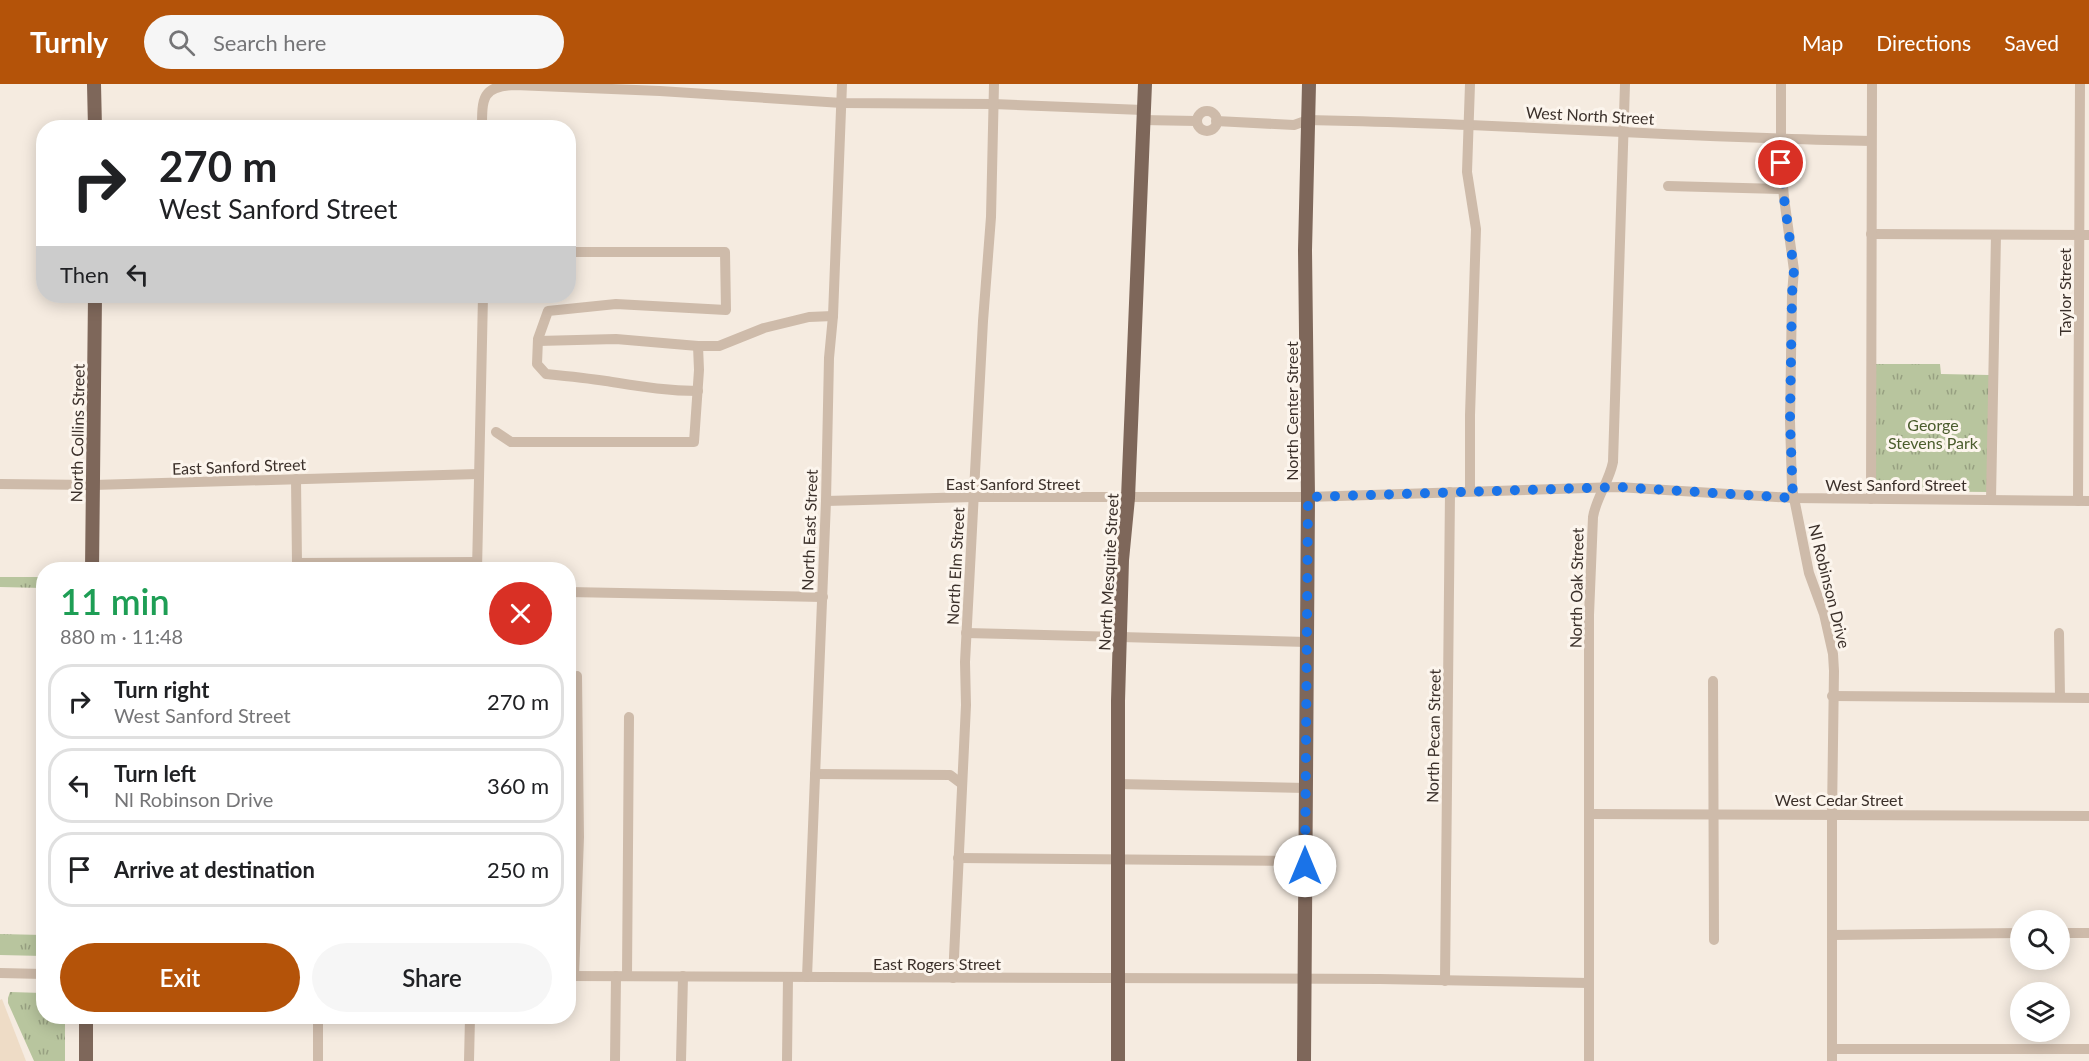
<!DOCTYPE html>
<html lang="en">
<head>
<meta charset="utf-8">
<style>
	body { margin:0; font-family:Lato,sans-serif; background:#f6f6f6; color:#202124; height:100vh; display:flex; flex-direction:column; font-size:22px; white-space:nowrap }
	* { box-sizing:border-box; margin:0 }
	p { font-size:20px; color:#757577 }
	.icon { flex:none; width:33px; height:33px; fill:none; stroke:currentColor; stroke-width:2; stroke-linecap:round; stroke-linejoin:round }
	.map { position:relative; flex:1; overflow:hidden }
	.panel { position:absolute; left:36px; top:478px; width:540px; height:462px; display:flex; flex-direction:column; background:#fff; border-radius:24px; box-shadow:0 3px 15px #0003 }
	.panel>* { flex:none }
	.hud { position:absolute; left:36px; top:36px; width:540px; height:183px; border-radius:24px; box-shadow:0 3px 15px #0003; background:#fff; color:#202124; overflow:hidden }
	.controls { position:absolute; left:2010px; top:826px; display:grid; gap:12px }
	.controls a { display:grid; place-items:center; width:60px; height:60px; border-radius:50%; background:#fff; box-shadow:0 3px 15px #0003; font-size:30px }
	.pin { position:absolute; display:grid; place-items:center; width:51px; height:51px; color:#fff; margin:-26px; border:3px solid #fff; border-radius:50%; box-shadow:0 2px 6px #0007 }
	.me { position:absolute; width:66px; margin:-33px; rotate:0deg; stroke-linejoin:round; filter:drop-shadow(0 0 4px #0008) }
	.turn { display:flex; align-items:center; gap:21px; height:126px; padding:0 24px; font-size:27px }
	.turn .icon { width:78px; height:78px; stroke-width:2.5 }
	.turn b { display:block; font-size:42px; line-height:51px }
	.then { display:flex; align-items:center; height:57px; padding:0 24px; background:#0003; gap:12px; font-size:22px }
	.round { display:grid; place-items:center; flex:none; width:63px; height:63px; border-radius:32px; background:#f6f6f6 }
	.overview { display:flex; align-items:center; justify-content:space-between; height:102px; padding:0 24px }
	h1 { font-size:36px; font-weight:600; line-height:45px; color:#1e9e55 }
	.action { display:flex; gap:12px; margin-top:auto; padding:12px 24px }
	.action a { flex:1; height:69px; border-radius:36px; background:#b45309; color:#fff; font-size:24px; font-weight:600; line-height:69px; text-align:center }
	.action a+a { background:#f6f6f6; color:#202124 }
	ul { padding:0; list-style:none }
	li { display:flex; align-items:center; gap:18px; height:75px; margin:0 12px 9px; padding:0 12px; border:3px solid #e0e0e0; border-radius:24px }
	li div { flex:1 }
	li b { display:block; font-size:22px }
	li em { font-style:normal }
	header { display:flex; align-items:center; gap:36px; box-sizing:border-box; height:84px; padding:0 30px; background:#b45309; color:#fff }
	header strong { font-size:28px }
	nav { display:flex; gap:33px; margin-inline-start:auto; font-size:21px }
	.search { width:420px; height:54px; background:#f6f6f6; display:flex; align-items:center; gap:15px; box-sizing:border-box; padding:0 21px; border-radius:33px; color:#757577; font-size:22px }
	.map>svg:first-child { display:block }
	.grass { fill:url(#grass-tufts) }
	.plaza { fill:#eedcc6 }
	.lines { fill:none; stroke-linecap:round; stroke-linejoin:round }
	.minor { stroke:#cebbaa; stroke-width:10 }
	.major { stroke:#7e675a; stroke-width:14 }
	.route { stroke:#1a73e8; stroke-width:10; stroke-dasharray:0 18 }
	.labels { text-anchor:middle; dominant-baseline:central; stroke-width:6; stroke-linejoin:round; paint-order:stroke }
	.street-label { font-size:16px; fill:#3b302a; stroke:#fcf5ed }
	.park-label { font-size:16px; fill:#4a5c2c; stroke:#fcf5ed }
</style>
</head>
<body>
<header>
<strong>Turnly</strong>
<div class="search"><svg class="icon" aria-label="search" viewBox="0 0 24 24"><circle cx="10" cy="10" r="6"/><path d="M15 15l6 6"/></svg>Search here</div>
<nav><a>Map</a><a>Directions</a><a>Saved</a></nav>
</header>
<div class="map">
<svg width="2089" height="977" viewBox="0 0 2089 977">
	<defs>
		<pattern id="grass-tufts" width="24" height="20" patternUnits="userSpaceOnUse" patternTransform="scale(1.5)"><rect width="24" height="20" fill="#b8c59e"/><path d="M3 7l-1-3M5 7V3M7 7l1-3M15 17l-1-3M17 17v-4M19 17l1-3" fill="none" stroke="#97a081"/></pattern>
	</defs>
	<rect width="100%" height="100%" fill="#f5ebe0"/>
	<!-- grass -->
	<g class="grass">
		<polygon points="1876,280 1940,280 1941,290 1989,291 1989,408 1876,407"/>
		<polygon points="0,493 43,493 43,504 0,503"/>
		<polygon points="0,850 43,851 43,872 0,871"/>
		<polygon points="10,908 43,909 44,933 65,933 65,977 34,977 8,919 8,914"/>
	</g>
	<!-- plaza -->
	<polygon class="plaza" points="2,915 26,977 0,977 0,916"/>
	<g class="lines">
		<!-- minor -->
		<g class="minor">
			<polyline points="1781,0 1781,79 1784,114 1794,186 1792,210 1790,337 1792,404 1809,489 1824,530 1833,570 1834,587 1832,730 1832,977"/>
			<circle cx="1207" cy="37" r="10"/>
			<polyline points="1142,36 1197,37"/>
			<path d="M1216 37 1294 41 1308 36C1496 39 1683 54 1871 57"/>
			<path d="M482 44C482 14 482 2 515 1L660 7 842 19 993 20 1143 26"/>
			<polyline points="1668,102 1783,105"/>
			<polyline points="1871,150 2089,151"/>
			<path d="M568 168H725L726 226 616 220 548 227 538 255 537 280 546 290C566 292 586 294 606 297 638 302 665 307 698 307"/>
			<polyline points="538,257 616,255 698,262"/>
			<polyline points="496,348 511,358 694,358 699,286 698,262 719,262 764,244 809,233 833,232"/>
			<polyline points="296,395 297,479 477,478"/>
			<polyline points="0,400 93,401 478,390"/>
			<polyline points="1470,407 1470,331 1476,145 1467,88 1470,0"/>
			<polyline points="1871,415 1872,0"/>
			<polyline points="1991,416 1996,151"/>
			<polyline points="826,417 973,413 1308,413 1618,403 1793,414 2089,417"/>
			<polyline points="2078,417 2080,0"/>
			<polyline points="477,486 483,212"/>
			<polyline points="568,508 823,513"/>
			<polyline points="966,549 1307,558"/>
			<polyline points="2059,549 2060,613"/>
			<polyline points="1713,597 1714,856"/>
			<polyline points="1832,612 2089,614"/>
			<polyline points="815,690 950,691 962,700"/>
			<polyline points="1118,700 1306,704"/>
			<polyline points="1589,730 2089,732"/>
			<polyline points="958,774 1305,777"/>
			<polyline points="2060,849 2089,849"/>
			<polyline points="1832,851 2020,849"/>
			<polyline points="0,889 44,890"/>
			<polyline points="568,892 1380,895 1589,899"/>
			<polyline points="574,892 579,753 577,592"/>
			<polyline points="627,892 629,633"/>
			<polyline points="807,893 826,417 829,274 833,232 842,0"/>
			<polyline points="953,894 966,621 965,578 983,237 991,133 994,0"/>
			<polyline points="1445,897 1450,408"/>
			<polyline points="318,933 318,977"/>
			<polyline points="1832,965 2089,965"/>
			<polyline points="469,977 470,933"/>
			<polyline points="615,977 616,892"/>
			<polyline points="681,977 683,892"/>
			<polyline points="787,977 788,893"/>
			<path d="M1589 977V531L1593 433C1596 414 1609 398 1613 378L1625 0"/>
		</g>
		<!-- major -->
		<g class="major">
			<polyline points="94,0 95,44"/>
			<polyline points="92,486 95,212"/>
			<polyline points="86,977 86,933"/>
			<polyline points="1118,977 1118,617 1122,476 1128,414 1145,0"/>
			<polyline points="1304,977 1308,413 1305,166 1309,0"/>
		</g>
	</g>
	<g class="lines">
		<!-- route -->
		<polyline class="route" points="1305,782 1308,413 1618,403 1793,414 1790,337 1792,210 1794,186 1784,114 1781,79"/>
	</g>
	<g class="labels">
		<!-- street labels -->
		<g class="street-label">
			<text transform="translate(1590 31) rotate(3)">West North Street</text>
			<text transform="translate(2064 208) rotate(-90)">Taylor Street</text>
			<text transform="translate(1291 327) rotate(-90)">North Center Street</text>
			<text transform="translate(77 349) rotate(-89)">North Collins Street</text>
			<text transform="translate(239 382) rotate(-2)">East Sanford Street</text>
			<text x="1013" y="399">East Sanford Street</text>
			<text x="1896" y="400">West Sanford Street</text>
			<text transform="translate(809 446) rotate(-88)">North East Street</text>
			<text transform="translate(955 482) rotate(-87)">North Elm Street</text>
			<text transform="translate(1108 488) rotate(-87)">North Mesquite Street</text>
			<text transform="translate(1830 502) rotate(76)">Nl Robinson Drive</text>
			<text transform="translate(1576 504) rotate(-89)">North Oak Street</text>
			<text transform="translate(1433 652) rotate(-89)">North Pecan Street</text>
			<text x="1839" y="715">West Cedar Street</text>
			<text x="937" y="879">East Rogers Street</text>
		</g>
		<!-- park labels -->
		<g class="park-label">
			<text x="1933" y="340">George<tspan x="1933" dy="18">Stevens Park</tspan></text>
		</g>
	</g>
</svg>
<div class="controls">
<a><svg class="icon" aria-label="search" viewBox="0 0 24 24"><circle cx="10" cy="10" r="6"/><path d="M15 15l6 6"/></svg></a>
<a><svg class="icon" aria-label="layers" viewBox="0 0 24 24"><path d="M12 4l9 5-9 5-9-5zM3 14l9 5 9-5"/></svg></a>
</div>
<div class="pin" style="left:1781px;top:79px;background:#d93025"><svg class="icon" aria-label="arrive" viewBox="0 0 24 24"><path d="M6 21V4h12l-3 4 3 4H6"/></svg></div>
<svg class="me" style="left:1305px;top:782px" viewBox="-20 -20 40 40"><circle r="19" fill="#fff"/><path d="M0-13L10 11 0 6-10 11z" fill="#1a73e8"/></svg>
<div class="hud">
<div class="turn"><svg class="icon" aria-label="right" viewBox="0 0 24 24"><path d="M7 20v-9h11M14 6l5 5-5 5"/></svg><div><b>270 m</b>West Sanford Street</div></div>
<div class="then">Then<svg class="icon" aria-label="left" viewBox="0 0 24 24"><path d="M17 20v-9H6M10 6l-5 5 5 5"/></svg></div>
</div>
<section class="panel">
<div class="overview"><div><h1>11 min</h1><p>880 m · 11:48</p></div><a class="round" style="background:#d93025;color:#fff"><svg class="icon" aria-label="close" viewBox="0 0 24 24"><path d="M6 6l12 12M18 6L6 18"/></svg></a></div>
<ul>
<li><svg class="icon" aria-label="right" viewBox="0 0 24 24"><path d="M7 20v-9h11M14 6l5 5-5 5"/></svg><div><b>Turn right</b><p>West Sanford Street</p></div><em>270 m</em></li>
<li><svg class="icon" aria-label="left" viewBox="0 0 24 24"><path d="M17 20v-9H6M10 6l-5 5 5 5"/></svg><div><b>Turn left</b><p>Nl Robinson Drive</p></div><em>360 m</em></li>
<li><svg class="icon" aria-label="arrive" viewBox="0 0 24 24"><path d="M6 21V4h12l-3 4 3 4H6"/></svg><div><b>Arrive at destination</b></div><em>250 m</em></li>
</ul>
<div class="action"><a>Exit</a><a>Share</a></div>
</section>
</div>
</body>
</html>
